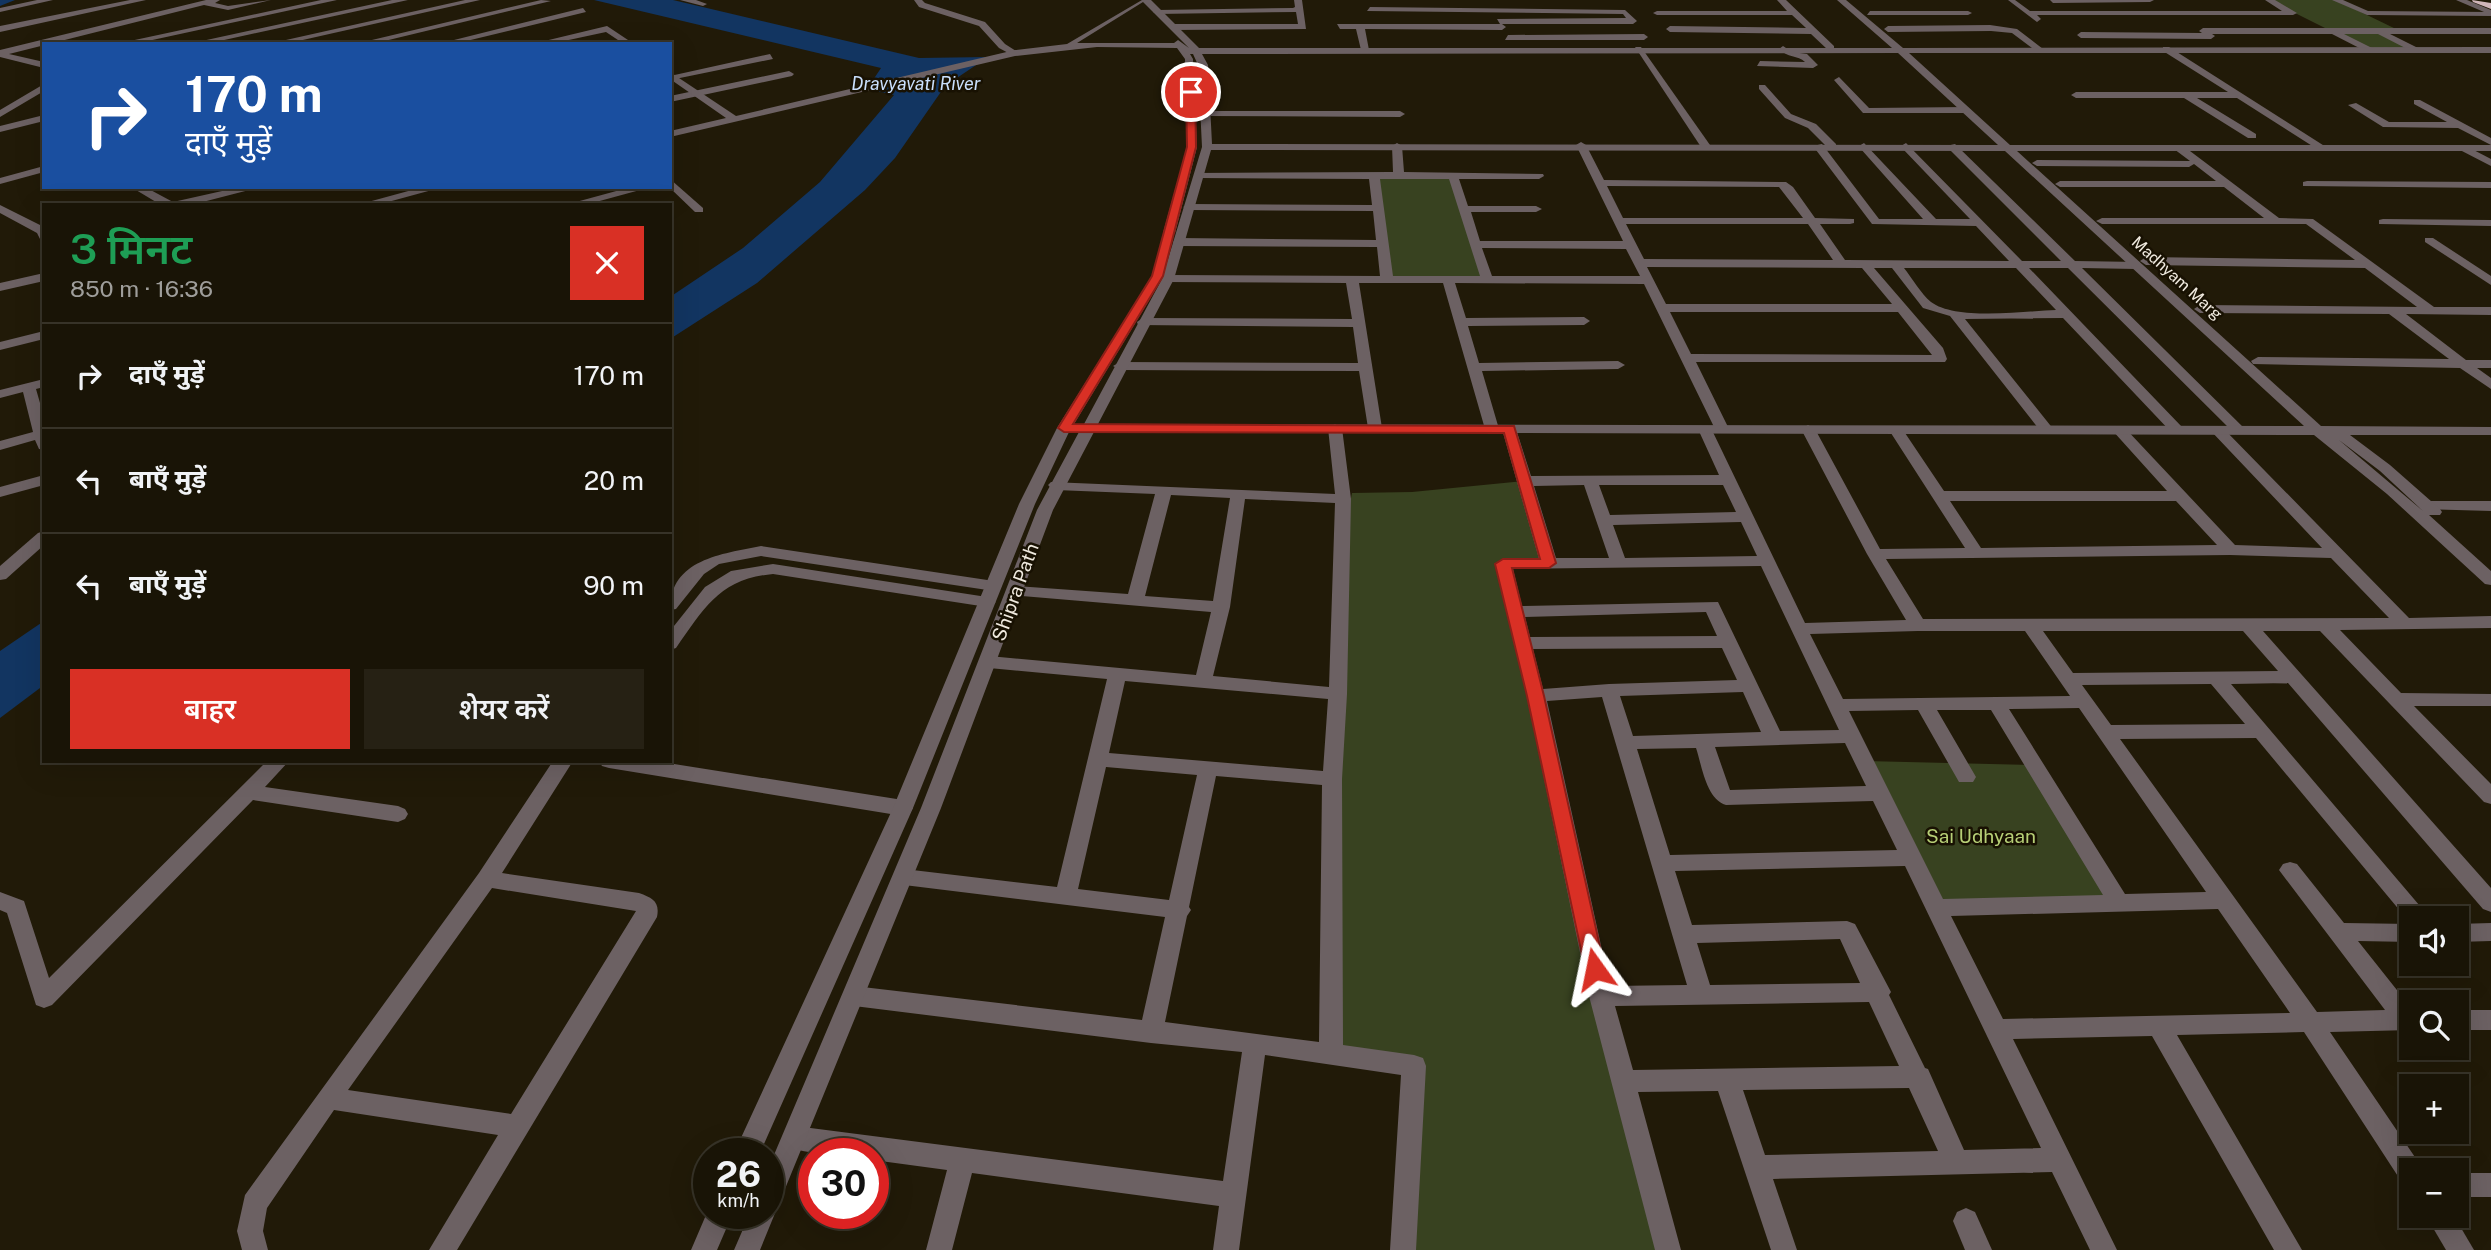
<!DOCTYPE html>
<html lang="hi">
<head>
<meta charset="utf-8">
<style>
	body { margin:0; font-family:"Public Sans","Noto Sans Devanagari",sans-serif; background:#262114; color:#f1f3f6; height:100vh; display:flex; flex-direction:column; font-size:26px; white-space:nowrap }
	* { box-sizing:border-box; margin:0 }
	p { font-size:23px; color:#9f9e9b }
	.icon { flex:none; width:38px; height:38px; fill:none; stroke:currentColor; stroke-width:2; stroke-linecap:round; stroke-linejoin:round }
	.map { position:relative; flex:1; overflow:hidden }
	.sheet { position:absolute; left:42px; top:203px; width:630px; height:560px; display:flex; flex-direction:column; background:#191406; border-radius:0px; box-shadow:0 7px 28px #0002,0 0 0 2px #373328 }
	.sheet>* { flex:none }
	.guide { position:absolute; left:42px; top:42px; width:630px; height:147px; border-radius:0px; box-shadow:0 7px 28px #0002,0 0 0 2px #373328; background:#1a4fa0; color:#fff; overflow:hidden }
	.fabs { position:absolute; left:2399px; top:906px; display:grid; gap:14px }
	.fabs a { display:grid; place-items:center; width:70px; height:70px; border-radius:0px; background:#191406; box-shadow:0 7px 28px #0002,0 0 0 2px #373328; font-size:35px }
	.speed { position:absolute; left:693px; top:1138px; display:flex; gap:14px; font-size:35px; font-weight:700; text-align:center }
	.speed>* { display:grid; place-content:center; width:91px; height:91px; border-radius:50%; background:#191406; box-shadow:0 7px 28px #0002,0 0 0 2px #373328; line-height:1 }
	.speed small { font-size:18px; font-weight:400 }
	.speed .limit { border:10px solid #d22; background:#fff; color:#111 }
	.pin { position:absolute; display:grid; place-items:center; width:60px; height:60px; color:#fff; margin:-30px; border:4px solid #fff; border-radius:50%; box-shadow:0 2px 7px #0007 }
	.me { position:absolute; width:77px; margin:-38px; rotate:348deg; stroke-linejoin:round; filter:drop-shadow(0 0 5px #0008) }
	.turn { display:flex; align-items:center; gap:24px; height:147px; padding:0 28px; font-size:32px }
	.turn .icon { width:91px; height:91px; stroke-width:2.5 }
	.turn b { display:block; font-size:49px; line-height:60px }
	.round { display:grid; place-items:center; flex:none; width:74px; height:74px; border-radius:0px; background:#262114 }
	.head { display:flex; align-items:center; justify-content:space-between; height:119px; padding:0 28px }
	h1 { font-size:42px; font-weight:600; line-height:52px; color:#1e9e55 }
	.cta { display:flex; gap:14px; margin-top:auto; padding:14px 28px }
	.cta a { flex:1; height:80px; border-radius:0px; background:#d93025; color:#fff; font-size:28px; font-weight:600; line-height:80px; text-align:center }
	.cta a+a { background:#262114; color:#f1f3f6 }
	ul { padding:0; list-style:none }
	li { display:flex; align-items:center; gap:21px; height:105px; padding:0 28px; border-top:2px solid #373328 }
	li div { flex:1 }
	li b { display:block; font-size:26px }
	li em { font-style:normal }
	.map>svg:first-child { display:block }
	.green { fill:#384220 }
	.water { fill:#123561 }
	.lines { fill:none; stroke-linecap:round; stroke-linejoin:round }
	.river { fill:#123561; fill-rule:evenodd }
	.minor { fill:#6c6163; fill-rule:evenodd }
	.tertiary { fill:#6c6163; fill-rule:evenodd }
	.trunk { fill:#d0b6ba; fill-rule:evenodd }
	.route { fill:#d93025; stroke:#8d1f18; stroke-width:2 }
	.labels { text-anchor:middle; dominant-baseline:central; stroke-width:5; stroke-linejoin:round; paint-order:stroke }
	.far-street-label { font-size:16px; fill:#f0eadf; stroke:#181102 }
	.far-water-label { font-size:18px; font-style:italic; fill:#cae0fd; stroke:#181102 }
	.street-label { font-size:19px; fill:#f0eadf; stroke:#181102 }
	.park-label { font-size:19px; fill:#b7cf76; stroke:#181102 }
</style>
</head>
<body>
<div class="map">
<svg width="2491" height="1250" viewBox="0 0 2491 1250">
	<rect width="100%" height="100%" fill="#211a08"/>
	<!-- green -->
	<g class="green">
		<polygon points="2269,0 2336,0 2398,30 2380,30 2415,50 2369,50"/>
		<polygon points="1374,176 1453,176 1487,280 1387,280"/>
		<polygon points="1524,481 1549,563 1504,564 1664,1250 1406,1250 1414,1066 1331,1054 1343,499 1351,498 1352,493 1412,492"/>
		<polygon points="1865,761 2032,765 2114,903 1936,908"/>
	</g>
	<!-- water -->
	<g class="water">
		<polygon points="594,0 673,0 919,58 988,57 945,86 895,158 865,190 757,283 670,339 670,297 743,248 820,182 894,95 867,89 881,68"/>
		<polygon points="44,621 44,685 0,718 0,651"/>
	</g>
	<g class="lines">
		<!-- river -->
		<polygon class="river" points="0,0 15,0 0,6"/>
		<!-- minor -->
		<g class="minor">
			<polygon points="37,0 53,0 0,12 0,8"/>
			<polygon points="130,0 146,0 0,32 0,26"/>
			<polygon points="206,0 220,0 215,3 228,6 271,0 228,10 204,5 9,54 44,62 44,68 0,57 0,50"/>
			<polygon points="321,0 337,0 134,44 116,44"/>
			<polygon points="392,0 408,0 206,44 188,44"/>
			<polygon points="465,0 480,0 285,44 268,44"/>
			<polygon points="541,0 551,1 372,44 355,44"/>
			<polygon points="680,0 696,0 707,4 703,6"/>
			<polygon points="914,0 922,0 925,3 985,22 1005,44 1019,53 1012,55 999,48 979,26 919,7"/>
			<polygon points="1294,0 1302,0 1306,29 1173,30 1169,27 1173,24 1298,24 1296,12 1157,14 1153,12 1157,10 1293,8 1295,7"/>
			<polygon points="1777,0 1786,0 1834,46 1834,50 1828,50 1811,34 1670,32 1666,29 1670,26 1806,28 1792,15 1657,15 1653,13 1657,11 1787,11"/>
			<polygon points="2008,0 2015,0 2030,11 2282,11 2265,0 2275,0 2297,13 2293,15 2037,15 2041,19 2037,22"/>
			<polygon points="2050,0 2154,0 2150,2 2053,3"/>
			<polygon points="2332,0 2343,0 2368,11 2491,12 2491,16 2367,15"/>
			<polygon points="1370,7 1625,10 1637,21 1633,24 1500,24 1497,19 1626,18 1623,14 1367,11"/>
			<polygon points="583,8 586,12 454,44 438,44"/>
			<polygon points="1870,11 1968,11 1972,13 1968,15 1867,15"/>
			<polygon points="1337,24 1502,24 1506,27 1502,30 1365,29 1369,50 1365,53 1361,50 1356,29 1340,29"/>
			<polygon points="1990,25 2017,29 2043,49 2036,51 2012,33 1991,31 1888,32 1884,29 1888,26"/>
			<polygon points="2203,28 2491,28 2491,34 2390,34 2418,48 2415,53 2378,34 2344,34 2372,48 2369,53 2332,34 2212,34 2215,36 2211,39 2081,38 2077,35 2081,32 2202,33 2199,31"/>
			<polygon points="1508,35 1644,34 1648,37 1644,40 1505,40"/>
			<path d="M1783 46 1792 52 1807 54 1818 65 1813 68 1757 66 1760 61 1805 62C1798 55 1787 58 1779 49Z"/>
			<polygon points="1635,47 1641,47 1710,145 1709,147 1701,147"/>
			<polygon points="2163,47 2169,47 2326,147 2317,149 2237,98 2197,98 2256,134 2256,138 2248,138 2184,98 2076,98 2071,95 2076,92 2228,92 2163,51"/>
			<polygon points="770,54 773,59 675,79 670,76"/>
			<polygon points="789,71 794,74 792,76 670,102 670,96"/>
			<polygon points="1839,77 1869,108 1966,107 1971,110 1966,113 1863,113 1834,80"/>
			<polygon points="44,84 44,91 0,117 0,110"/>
			<polygon points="1759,85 1765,85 1791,114 1816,124 1836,144 1836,148 1828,148 1808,128 1785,118 1759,89"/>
			<polygon points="2414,100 2420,100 2491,138 2491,145 2458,128 2383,127 2348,105 2356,103 2389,122 2447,122 2414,104"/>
			<polygon points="1205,111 1400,111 1405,114 1400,117 1202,116 1202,112"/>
			<polygon points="44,115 44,121 0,132 0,126"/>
			<path d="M1581 142 1586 145 1604 180 1786 182 1793 187 1815 218 1854 219V223L1850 224H1820L1845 260 2009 261 1976 226 1872 224 1813 146 1822 144 1879 219H1923L1860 148 1859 146 1864 143 1936 219H1970L1902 148 1901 146 1906 143 2022 261H2061L1946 146 1955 144 2075 261 2140 262V268L2136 269 2082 268 2246 430 2244 433H2234L2068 268H2029L2182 427V433H2172L2063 318 1965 319 2054 430 2052 433H2042L1950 316 1923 308 1892 268H1874L1943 348 1947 359 1945 362H1696L1729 429 1722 433 1715 429 1644 284 1455 283 1466 318 1584 317 1590 321 1584 325 1468 326 1479 363 1618 361 1625 365 1618 369 1482 371 1499 429 1492 433 1485 429 1443 283H1359L1382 428 1380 431 1375 432 1368 428 1359 371 1120 370 1113 366 1120 362 1358 363 1353 327 1138 325 1137 322 1143 318 1352 319 1346 283 1164 282V276L1168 275 1380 276 1377 247 1179 246 1173 242 1179 238 1376 240 1373 211 1189 210 1183 207 1189 204 1372 205 1369 179 1199 178 1195 177V173L1393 172 1392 146 1397 143 1402 146 1404 172 1543 174 1544 176 1539 179H1459L1468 206H1536L1542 209 1536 212H1471L1480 241H1623L1576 145ZM1380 179H1449L1480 276H1393ZM1607 186 1779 187 1803 218H1623ZM1626 224H1808L1833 260 1644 259ZM1482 248 1626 249 1640 276H1492ZM1647 267 1862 268 1892 304H1666ZM1904 268H2016L2056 310C2026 311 1956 321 1931 302 1921 294 1912 278 1904 268ZM1670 312H1898L1932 355 1691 354Z"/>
			<polygon points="2174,145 2182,145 2279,218 2313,219 2434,307 2491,307 2491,315 2406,314 2466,360 2491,360 2491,368 2477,368 2491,378 2491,389 2460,368 2253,364 2251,361 2258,357 2449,359 2389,314 2200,313 2194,309 2200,305 2417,307 2365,268 2146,265 2140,261 2146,257 2355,260 2306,224 2102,224 2096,221 2102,218 2264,218 2224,187 2060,187 2055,184 2060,181 2216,181 2194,164 2189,167 2037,166 2032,163 2037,160 2190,161 2174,149"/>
			<polygon points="2464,145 2491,159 2491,166 2460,150 2459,148"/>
			<polygon points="670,179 703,208 703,212 695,212 669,187"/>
			<polygon points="2307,181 2491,182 2491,188 2303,186 2303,182"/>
			<polygon points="131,187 145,187 173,202 240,187 261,187 191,205 161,205"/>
			<polygon points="631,187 651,187 585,205 565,205"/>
			<polygon points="0,205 44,227 44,240 40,239 37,233 0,213"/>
			<polygon points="2383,219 2491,220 2491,226 2379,224 2379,220"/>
			<polygon points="2425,238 2433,238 2491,276 2491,285 2425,242"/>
			<polygon points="44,331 44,339 0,350 0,342"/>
			<polygon points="44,379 44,387 36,389 44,417 44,450 39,449 35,440 0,450 0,441 33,432 23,392 0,398 0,390"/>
			<path d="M1335 424 1342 428 1351 499 1347 694 1342 779 1343 1045 1414 1055 1423 1058 1426 1066 1416 1250H1390L1401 1075 1265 1055 1239 1250H1213L1219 1206 972 1173 952 1250H926L947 1170 873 1160V1153C845 1153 813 1157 786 1146L782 1138 786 1130 795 1126 1223 1181 1242 1052 1151 1043 854 1006 846 1003 842 996 846 989 854 986 1142 1020 1165 917 904 885 896 883 893 877 896 871 904 869 1057 887 1107 679 989 668 980 662 983 658 989 656 1196 675 1211 612 1010 595 1008 591 1016 586 1128 594 1155 494 1056 490 1051 488 1048 485 1051 482 1335 494 1328 428ZM1171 495 1230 498 1213 601 1145 596ZM1245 499 1335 503 1329 687 1213 676 1230 607ZM1125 681 1328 699 1323 771 1109 753ZM1106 767 1197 775 1169 900 1078 889ZM1216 776 1322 785 1319 1042 1165 1022 1187 916 1191 910 1189 907Z"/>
			<path d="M1509 425 1516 429 1531 476 1719 475 1698 429 1700 426H1710L1805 623 1906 620 1867 554 1801 429 1808 425 1815 429 1880 549 1965 548 1889 430 1896 426 1901 427 1944 491H2167L2112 430 2114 427H2124L2235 545 2322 548 2210 430 2212 427H2222L2409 618 2491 616V628L2340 630 2401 693 2491 694V706H2414L2491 784V804L2484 802 2320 631H2263L2491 888V912L2483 909 2288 683 2231 684 2431 919H2412V942L2358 941 2412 1009V1030L2330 1032 2421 1166 2423 1171H2412V1187L2403 1184 2304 1032 2177 1035 2302 1250H2274L2152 1036 2013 1039 2117 1250H2090L2052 1172 1773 1179 1797 1250H1771L1718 1091 1638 1092 1681 1250H1655L1589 996 1527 696 1495 564 1503 559H1539L1502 429ZM1584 485 1609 558H1556L1534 486ZM1599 485H1723L1736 512 1610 515ZM1950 501H2176L2217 545 1981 548ZM1741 522 1757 556 1625 558 1613 525ZM2230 555 2331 558 2389 618 1923 619 1886 559ZM1761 566 1839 730 1780 731 1718 602 1522 606 1513 569ZM1706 612 1717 636 1530 637 1525 617ZM1918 631H2025L2070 696 1843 699 1810 634ZM2043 631H2243L2278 671 2073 673ZM1722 648 1737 680 1609 684 1543 689 1533 649ZM2211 684 2245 724 2111 725 2082 685ZM1743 692 1761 732 1633 736 1620 696ZM1602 697 1687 985 1610 986 1547 701ZM2079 708 2206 892 2125 894 2009 709ZM1918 710 1959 782H1973L1976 777 1937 710H1991L2103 895 1943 899 1849 711ZM2256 738 2411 924 2344 923 2297 864 2290 862 2283 864 2279 870 2385 1010 2317 1012 2120 739ZM1845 743 1866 786 1730 790 1715 747ZM1696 748C1702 766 1706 799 1726 805L1873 801 1897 850 1670 855 1637 749ZM1905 866 2041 1148 1964 1150 1928 1069 1925 1068 1889 995 1891 992 1855 924 1847 921 1692 925 1675 871ZM2218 909 2290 1013 2003 1019 1951 916ZM1840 939 1860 983 1710 985 1697 943ZM1869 1002 1899 1066 1633 1070 1615 1006ZM1909 1088 1938 1151 1765 1155 1743 1090Z"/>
			<polygon points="44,475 44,485 0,497 0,487"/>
			<polygon points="2427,501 2491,501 2491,511 2421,509 2419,506"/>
			<polygon points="44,531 44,545 6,579 0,580 0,566 38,533"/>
			<path d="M761 546 994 581 1002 586 994 591 761 556 719 564 704 574 676 609 670 610C670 559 722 554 761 546Z"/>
			<path d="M773 564 987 597 996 602 987 607 773 574C720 579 705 607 676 648L670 650V631L705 587 731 571Z"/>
			<polygon points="267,761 289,761 265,787 398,806 405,809 408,814 405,819 398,822 253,800 52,1005 44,1008 36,1005 7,913 0,910 0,892 24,901 49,978"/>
			<path d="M553 761H573L502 873 639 893C653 898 660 902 657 917L457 1250H429L498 1135 334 1110 267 1208 263 1231 268 1250H242L237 1231 245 1195 479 873ZM492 888 636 911 511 1114 348 1090Z"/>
			<polygon points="599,761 655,761 903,800 910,803 913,808 910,813 903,816 609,768 602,766"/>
			<polygon points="2491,923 2491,941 2457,942 2457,924"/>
			<rect x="2457" y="1010" width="34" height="20"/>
			<rect x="2457" y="1173" width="34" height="24"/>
			<polygon points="1966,1208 1975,1212 1992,1250 1965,1250 1953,1221 1957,1212"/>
			<polygon points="2426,1216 2454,1216 2474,1250 2446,1250"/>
		</g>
		<!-- tertiary -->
		<g class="tertiary">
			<path d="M1142 0H1151L1199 48H1892L1837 0H1846L1903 48 2491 47V53H1909L2010 145H2491V151H2017L2321 426 2491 427V435H2350L2390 465 2440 509 2442 512 2440 515H2429L2491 571V585L2485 584 2387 494 2314 435 1094 432 1053 510 941 808 760 1250H734L750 1213H768V1169L921 808 1037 510 1079 432H1069L1035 504 913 808 760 1153H734L893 808 1019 504 1057 428 1141 294H1149L1151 297 1074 424H1084L1162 279 1202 147 1198 65 1193 54H1190L1193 59 1197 147 1175 233 1169 236 1163 233 1187 147 1185 59 1177 48 1097 47 1015 56 670 137V131L726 118 670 79V72L736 116 1015 50 1067 44ZM1143 2 1189 48 1178 40 1174 43H1077ZM1898 53 1998 145 1212 144 1208 65 1202 54ZM1211 150 2005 151 2304 426 1098 424 1174 279ZM2339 440 2380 471 2423 511Z"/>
			<polygon points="2456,0 2467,0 2491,10 2491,15"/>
			<polygon points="607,26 634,44 624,44 606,32 550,44 532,44"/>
			<polygon points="44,166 44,172 0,184 0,178"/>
			<polygon points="423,187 443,187 377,205 357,205"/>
			<polygon points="44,273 44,281 0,291 0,283"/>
			<polygon points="709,1208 709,1213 733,1213 717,1250 691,1250"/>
		</g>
		<!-- trunk -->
		<polygon class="trunk" points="2472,0 2491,3 2491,9 2473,2"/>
	</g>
	<!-- route -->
	<polygon class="route" points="1191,89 1195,92 1196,147 1163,276 1073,424 1514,426 1556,563 1549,568 1512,568 1544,696 1605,969 1602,975 1595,977 1588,975 1585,969 1527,696 1495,564 1503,559 1540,559 1504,433 1064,432 1058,428 1152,276 1187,147 1186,92"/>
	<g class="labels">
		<!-- far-street labels -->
		<g class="far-street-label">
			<text transform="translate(2177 278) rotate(42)">Madhyam Marg</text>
		</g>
		<!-- far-water labels -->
		<g class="far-water-label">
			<text x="916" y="83">Dravyavati River</text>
		</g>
		<!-- street labels -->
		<g class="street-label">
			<text transform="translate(1015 592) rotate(-70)">Shipra Path</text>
		</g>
		<!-- park labels -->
		<g class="park-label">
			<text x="1981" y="836">Sai Udhyaan</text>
		</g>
	</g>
</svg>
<div class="fabs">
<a><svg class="icon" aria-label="sound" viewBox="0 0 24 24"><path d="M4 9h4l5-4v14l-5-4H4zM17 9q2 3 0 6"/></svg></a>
<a><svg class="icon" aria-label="search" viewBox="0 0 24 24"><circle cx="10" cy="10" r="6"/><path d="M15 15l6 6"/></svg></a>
<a>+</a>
<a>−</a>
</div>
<div class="speed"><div>26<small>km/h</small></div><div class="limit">30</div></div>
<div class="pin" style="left:1191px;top:92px;background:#d93025"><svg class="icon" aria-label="arrive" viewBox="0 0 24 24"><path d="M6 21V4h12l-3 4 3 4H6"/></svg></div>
<svg class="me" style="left:1595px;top:969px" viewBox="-20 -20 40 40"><path d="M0-17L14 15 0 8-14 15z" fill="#d93025" stroke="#fff" stroke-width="4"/></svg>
<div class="guide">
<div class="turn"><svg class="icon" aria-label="right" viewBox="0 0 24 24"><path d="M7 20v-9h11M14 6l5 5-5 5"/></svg><div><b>170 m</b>दाएँ मुड़ें</div></div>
</div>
<section class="sheet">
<div class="head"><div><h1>3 मिनट</h1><p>850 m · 16:36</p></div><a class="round" style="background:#d93025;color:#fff"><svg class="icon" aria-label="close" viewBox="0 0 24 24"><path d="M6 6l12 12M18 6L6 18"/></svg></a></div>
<ul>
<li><svg class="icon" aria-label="right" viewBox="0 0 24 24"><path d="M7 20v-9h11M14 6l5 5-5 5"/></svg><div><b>दाएँ मुड़ें</b></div><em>170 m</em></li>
<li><svg class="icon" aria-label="left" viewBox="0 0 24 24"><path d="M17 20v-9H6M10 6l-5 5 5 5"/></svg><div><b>बाएँ मुड़ें</b></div><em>20 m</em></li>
<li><svg class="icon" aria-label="left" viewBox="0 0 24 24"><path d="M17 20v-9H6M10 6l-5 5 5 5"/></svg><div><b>बाएँ मुड़ें</b></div><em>90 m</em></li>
</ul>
<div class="cta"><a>बाहर</a><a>शेयर करें</a></div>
</section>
</div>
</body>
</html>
